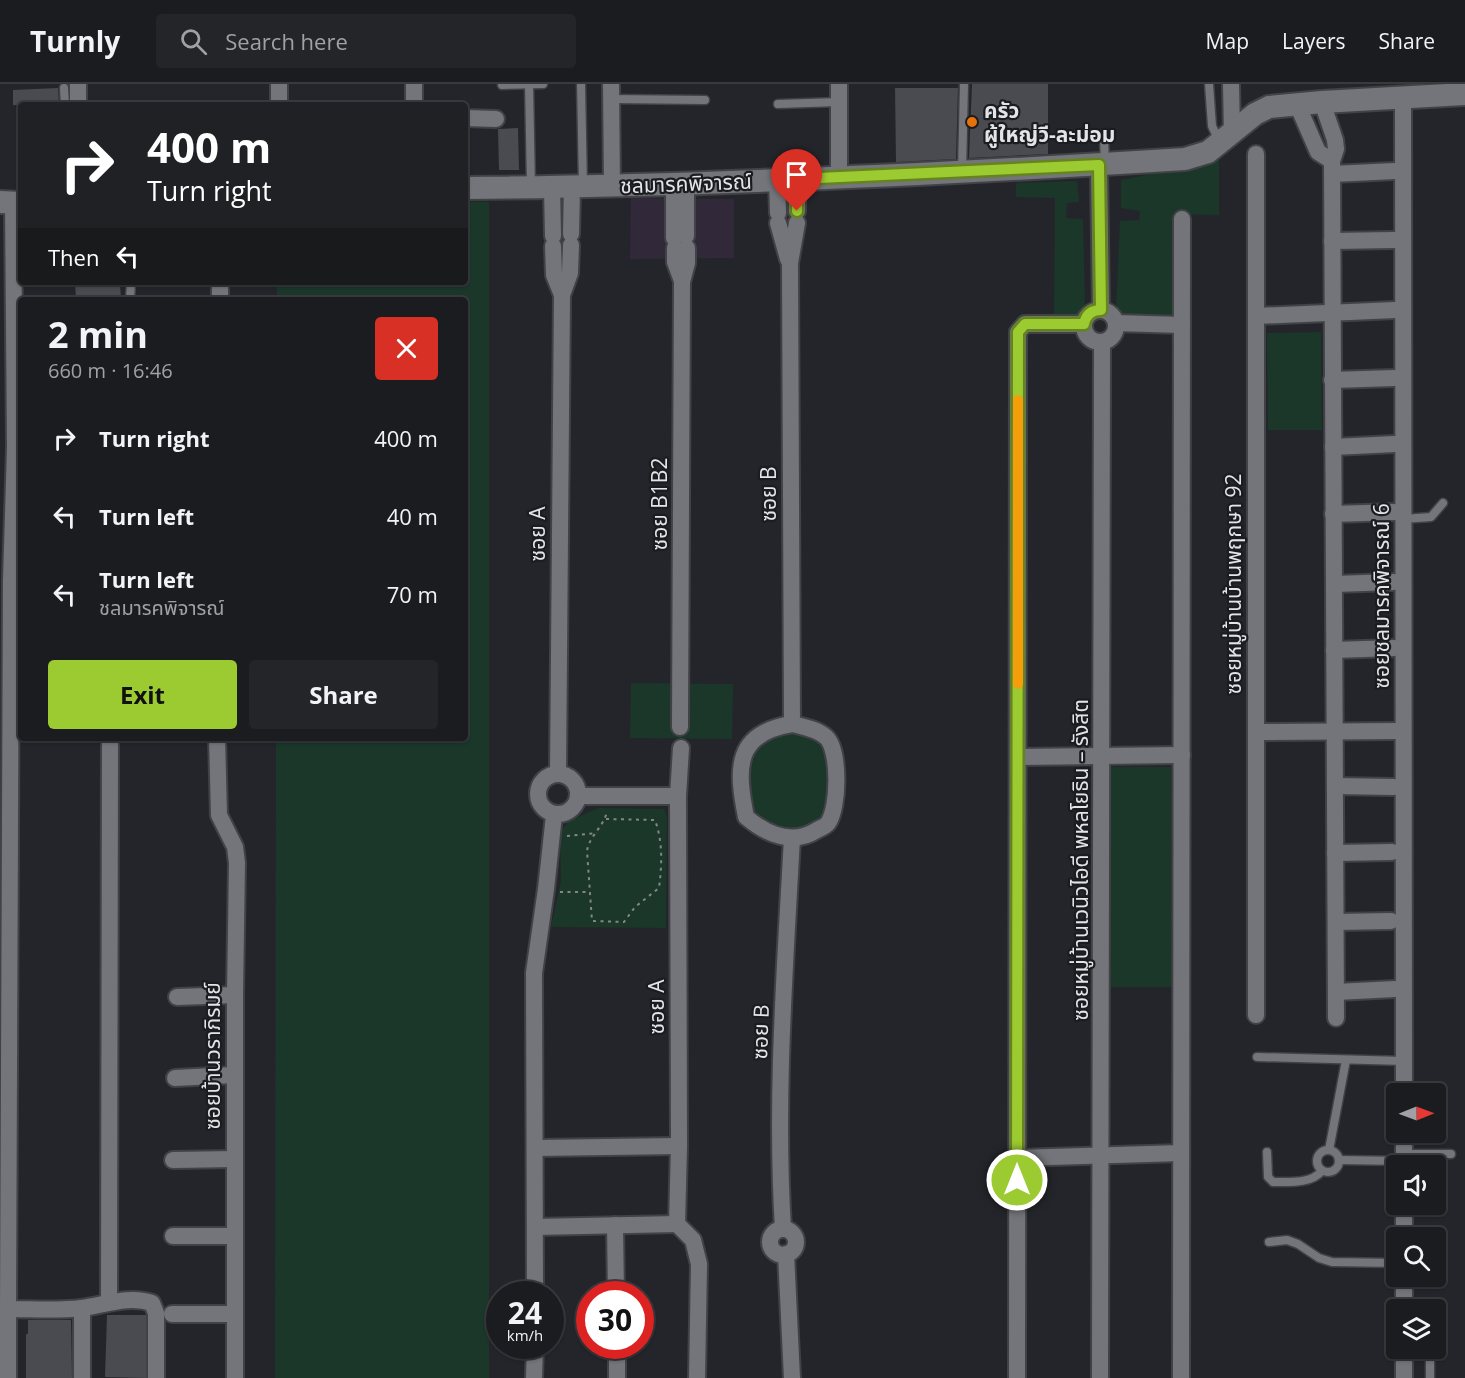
<!DOCTYPE html>
<html lang="en">
<head>
<meta charset="utf-8">
<style>
	body { margin:0; font-family:"Open Sans","Noto Sans Thai",sans-serif; background:#242529; color:#f1f3f6; height:100vh; display:flex; flex-direction:column; font-size:22px; white-space:nowrap }
	* { box-sizing:border-box; margin:0 }
	p { font-size:20px; color:#a0a1a5 }
	.icon { flex:none; width:33px; height:33px; fill:none; stroke:currentColor; stroke-width:2; stroke-linecap:round; stroke-linejoin:round }
	.map { position:relative; flex:1; overflow:hidden }
	.panel { position:absolute; left:18px; top:213px; width:450px; height:444px; display:flex; flex-direction:column; background:#1b1c20; border-radius:6px; box-shadow:0 2px 4px #0004,0 0 0 2px #393a3e }
	.panel>* { flex:none }
	.top-card { position:absolute; left:18px; top:18px; width:450px; height:183px; border-radius:6px; box-shadow:0 2px 4px #0004,0 0 0 2px #393a3e; background:#202124; color:#fff; overflow:hidden }
	.needle { width:39px; rotate:89deg }
	.tools { position:absolute; left:1386px; top:999px; display:grid; gap:12px }
	.tools a { display:grid; place-items:center; width:60px; height:60px; border-radius:6px; background:#1b1c20; box-shadow:0 2px 4px #0004,0 0 0 2px #393a3e; font-size:30px }
	.speed { position:absolute; left:486px; top:1197px; display:flex; gap:12px; font-size:30px; font-weight:700; text-align:center }
	.speed>* { display:grid; place-content:center; width:78px; height:78px; border-radius:50%; background:#1b1c20; box-shadow:0 2px 4px #0004,0 0 0 2px #393a3e; line-height:1 }
	.speed small { font-size:15px; font-weight:400 }
	.speed .limit { border:9px solid #d22; background:#fff; color:#111 }
	.pin { position:absolute; display:grid; place-items:center; width:51px; height:51px; color:#fff; margin:-62px -26px; border-radius:50% 50% 50% 0; rotate:-45deg; box-shadow:0 0 6px #0007 }
	.pin .icon { rotate:45deg }
	.me { position:absolute; width:66px; margin:-33px; rotate:0deg; stroke-linejoin:round; filter:drop-shadow(0 0 4px #0008) }
	.turn { display:flex; align-items:center; gap:21px; height:126px; padding:0 30px; font-size:27px }
	.turn .icon { width:78px; height:78px; stroke-width:2.5 }
	.turn b { display:block; font-size:42px; line-height:51px }
	.then { display:flex; align-items:center; height:57px; padding:0 30px; background:#0003; gap:12px; font-size:22px }
	.round { display:grid; place-items:center; flex:none; width:63px; height:63px; border-radius:6px; background:#242529 }
	.head { display:flex; align-items:center; justify-content:space-between; height:102px; padding:0 30px }
	h1 { font-size:36px; font-weight:700; line-height:45px }
	.action { display:flex; gap:12px; margin-top:auto; padding:12px 30px }
	.action a { flex:1; height:69px; border-radius:6px; background:#9cca31; color:#111; font-size:24px; font-weight:700; line-height:69px; text-align:center }
	.action a+a { background:#242529; color:#f1f3f6 }
	ul { padding:0; list-style:none }
	li { display:flex; align-items:center; gap:18px; height:78px; padding:0 30px }
	li div { flex:1 }
	li b { display:block; font-size:22px }
	li em { font-style:normal }
	header { display:flex; align-items:center; gap:36px; box-sizing:border-box; height:84px; padding:0 30px; background:#1b1c20; border-bottom:2px solid #393a3e }
	header strong { font-size:28px }
	nav { display:flex; gap:33px; margin-inline-start:auto; font-size:21px }
	.search { width:420px; height:54px; background:#242529; display:flex; align-items:center; gap:15px; box-sizing:border-box; padding:0 21px; border-radius:6px; color:#a0a1a5; font-size:22px }
	.map>svg:first-child { display:block }
	.commercial { fill:#312939 }
	.green { fill:#1a372a }
	.building { fill:#494b50 }
	.lines { fill:none; stroke-linecap:round; stroke-linejoin:round }
	.lane-casing { stroke:#404245; stroke-width:11 }
	.street-casing { stroke:#404245; stroke-width:20 }
	.secondary-casing { stroke:#404245; stroke-width:26 }
	.path { stroke:#85868a; stroke-width:2; stroke-dasharray:3 4.5; stroke-linecap:butt }
	.lane { stroke:#73757a; stroke-width:8 }
	.street { stroke:#73757a; stroke-width:16 }
	.secondary { stroke:#73757a; stroke-width:22 }
	.route-casing { stroke:#658320; stroke-width:15 }
	.route { stroke:#9cca31; stroke-width:10 }
	.slow { stroke:#f59e0b; stroke-width:10 }
	.food-dot { fill:#e8710a; stroke:#1a1c20; stroke-width:2 }
	.labels { text-anchor:middle; dominant-baseline:central; stroke-width:4.5; stroke-linejoin:round; paint-order:stroke }
	.poi-label { font-size:21px; font-weight:bold; fill:#e3e4e7; stroke:#1a1c20; text-anchor:start }
	.street-label { font-size:21px; fill:#e3e4e7; stroke:#1a1c20 }
</style>
</head>
<body>
<header>
<strong>Turnly</strong>
<div class="search"><svg class="icon" aria-label="search" viewBox="0 0 24 24"><circle cx="10" cy="10" r="6"/><path d="M15 15l6 6"/></svg>Search here</div>
<nav><a>Map</a><a>Layers</a><a>Share</a></nav>
</header>
<div class="map">
<svg width="1465" height="1294" viewBox="0 0 1465 1294">
	<rect width="100%" height="100%" fill="#24252a"/>
	<!-- commercial -->
	<polygon class="commercial" points="631,114 734,115 734,174 630,175"/>
	<!-- green -->
	<g class="green">
		<polygon points="1219,74 1219,131 1176,130 1178,226 1173,233 1119,233 1116,225 1120,137 1139,136 1140,127 1121,124 1121,96 1204,80"/>
		<polygon points="1077,97 1079,118 1067,119 1066,134 1083,135 1085,226 1080,232 1054,231 1055,114 1016,113 1016,99"/>
		<polygon points="465,118 489,118 489,1294 275,1294 276,654 465,654 465,216 277,216 277,198 465,198"/>
		<polygon points="1321,248 1322,346 1268,346 1267,249"/>
		<polygon points="631,599 733,600 732,655 630,654"/>
		<path d="M786 643 826 657 830 707 826 732 790 751 756 733C751 710 743 678 761 659 768 653 778 648 786 643Z"/>
		<polygon points="1111,683 1171,683 1172,903 1111,903"/>
		<polygon points="598,724 664,725 667,733 666,844 551,843 561,797 560,748 569,737"/>
	</g>
	<!-- building -->
	<g class="building">
		<polygon points="972,0 1048,0 1048,70 969,74"/>
		<polygon points="58,4 59,21 13,21 13,6"/>
		<polygon points="895,4 958,4 956,75 896,78"/>
		<polygon points="518,44 519,86 499,86 498,45"/>
		<polygon points="75,198 120,198 121,216 76,216"/>
		<polygon points="107,1231 146,1231 146,1294 105,1293"/>
		<polygon points="28,1236 71,1236 72,1294 26,1294 26,1250 28,1250"/>
	</g>
	<g class="lines">
		<defs>
			<g id="lane">
				<polyline points="529,0 531,102"/>
				<polyline points="581,0 583,102"/>
				<polyline points="1209,0 1212,42 1219,57"/>
				<polyline points="502,1 543,0"/>
				<polyline points="64,4 65,21"/>
				<polyline points="611,15 705,16"/>
				<polyline points="778,20 839,18"/>
				<polyline points="1104,53 1105,80"/>
				<polyline points="962,88 964,0"/>
				<polyline points="130,216 131,198"/>
				<polyline points="1403,435 1431,433 1443,419"/>
				<polyline points="1257,973 1404,977"/>
				<circle cx="1328" cy="1077" r="11"/>
				<polyline points="1329,1066 1346,976"/>
				<path d="M1267 1068 1268 1093 1273 1098C1289 1098 1311 1100 1322 1087"/>
				<polyline points="1404,1070 1451,1070"/>
				<polyline points="1339,1076 1404,1077"/>
				<polyline points="1269,1158 1287,1156 1298,1160 1319,1174 1332,1178 1396,1179"/>
				<polyline points="1430,1264 1430,1294"/>
			</g>
			<g id="street">
				<polyline points="78,0 78,21"/>
				<polyline points="279,0 279,21"/>
				<polyline points="414,0 414,21"/>
				<polyline points="611,0 612,102"/>
				<polyline points="1231,0 1232,50"/>
				<polyline points="1403,13 1404,1010"/>
				<polyline points="1322,18 1335,56 1336,65 1332,77 1336,934"/>
				<polyline points="1297,20 1318,68 1332,77"/>
				<polyline points="465,34 496,35"/>
				<polyline points="1099,81 1101,226"/>
				<polyline points="1332,90 1395,87"/>
				<polyline points="839,93 839,0"/>
				<polyline points="797,95 797,127"/>
				<polyline points="777,96 778,129"/>
				<polyline points="674,99 674,154"/>
				<polyline points="686,99 686,152"/>
				<polyline points="552,103 553,152"/>
				<polyline points="13,119 15,364 11,497 20,497"/>
				<polyline points="778,139 788,175"/>
				<polyline points="571,150 572,103"/>
				<polyline points="1332,157 1394,156"/>
				<polyline points="553,162 554,191 562,211"/>
				<polyline points="675,164 675,178 682,197"/>
				<polyline points="220,216 220,198"/>
				<circle cx="1100" cy="242" r="16"/>
				<polyline points="1256,232 1395,226"/>
				<polyline points="1116,239 1182,241"/>
				<polyline points="1332,296 1395,294"/>
				<polyline points="1333,363 1395,360"/>
				<polyline points="1333,430 1396,428"/>
				<path d="M11 497 8 1225C32 1225 58 1227 82 1224 104 1221 130 1211 152 1219L156 1229V1294"/>
				<polyline points="1334,500 1394,498"/>
				<polyline points="1334,566 1394,564"/>
				<polyline points="792,640 790,179 797,139"/>
				<path d="M792 640C804 643 817 645 826 653 840 666 839 724 828 739 826 742 821 744 817 746 792 762 766 750 746 733 736 684 735 649 792 640Z"/>
				<polyline points="680,643 682,198 687,179 687,164"/>
				<polyline points="1256,648 1397,647"/>
				<polyline points="217,654 219,731 235,763 237,779 235,911 235,1294"/>
				<polyline points="681,664 678,712 679,1062 677,1140 693,1156 699,1180 697,1294"/>
				<polyline points="1018,673 1182,671"/>
				<circle cx="558" cy="710" r="20"/>
				<polyline points="558,690 562,211 570,189 571,161"/>
				<polyline points="1335,702 1394,703"/>
				<polyline points="578,712 678,712"/>
				<polyline points="1335,769 1392,768"/>
				<polyline points="1336,838 1391,837"/>
				<polyline points="1336,908 1395,905"/>
				<polyline points="177,913 235,911"/>
				<polyline points="1256,931 1256,70"/>
				<polyline points="175,994 234,991"/>
				<polyline points="1404,1048 1404,1082"/>
				<polyline points="535,1064 679,1062"/>
				<polyline points="1017,1074 1181,1069"/>
				<polyline points="173,1076 235,1075"/>
				<polyline points="615,1141 616,1210"/>
				<polyline points="535,1143 677,1140"/>
				<path d="M783 1145C775 1014 785 884 792 754"/>
				<circle cx="783" cy="1158" r="13"/>
				<polyline points="173,1152 234,1152"/>
				<polyline points="1404,1154 1404,1120"/>
				<polyline points="786,1170 792,1294"/>
				<polyline points="1404,1192 1404,1226"/>
				<polyline points="535,1210 534,889 546,805 554,731"/>
				<polyline points="109,1218 110,654"/>
				<polyline points="82,1224 82,1294"/>
				<polyline points="0,1225 8,1225 8,1294"/>
				<polyline points="172,1230 235,1230"/>
				<polyline points="617,1262 617,1294"/>
				<polyline points="534,1294 535,1262"/>
				<polyline points="1017,1294 1018,248 1025,240 1084,240"/>
				<polyline points="1100,1294 1102,259"/>
				<polyline points="1181,1294 1182,135"/>
				<polyline points="1404,1294 1404,1264"/>
			</g>
			<g id="secondary">
				<path d="M465 104C705 102 946 90 1185 75L1208 68 1255 30 1269 23 1322 18 1465 10"/>
				<polyline points="0,118 21,119"/>
			</g>
		</defs>
		<!-- lane casing -->
		<use href="#lane" class="lane-casing"/>
		<!-- street casing -->
		<use href="#street" class="street-casing"/>
		<!-- secondary casing -->
		<use href="#secondary" class="secondary-casing"/>
		<!-- path -->
		<g class="path">
			<path d="M606 735 655 736C663 758 662 781 659 804L635 823 624 838 592 837 587 767C589 752 604 743 607 727"/>
			<polyline points="567,752 597,749"/>
			<polyline points="560,808 590,808"/>
		</g>
		<!-- lane -->
		<use href="#lane" class="lane"/>
		<!-- street -->
		<use href="#street" class="street"/>
		<!-- secondary -->
		<use href="#secondary" class="secondary"/>
	</g>
	<g class="lines">
		<defs>
			<path id="route" d="M797 127V95L1099 81 1101 226C1092 226 1086 230 1084 240H1025L1018 248 1017 1096"/>
		</defs>
		<!-- route casing -->
		<use href="#route" class="route-casing"/>
		<!-- route -->
		<use href="#route" class="route"/>
		<!-- slow -->
		<polyline class="slow" points="1018,600 1018,316"/>
	</g>
	<!-- markers -->
	<circle class="food-dot" cx="972" cy="38" r="6"/>
	<g class="labels">
		<!-- poi labels -->
		<g class="poi-label">
			<text x="984" y="26">ครัว<tspan x="984" dy="24">ผู้ใหญ่วี-ละม่อม</tspan></text>
		</g>
		<!-- street labels -->
		<g class="street-label">
			<text transform="translate(686 99) rotate(-2)">ชลมารคพิจารณ์</text>
			<text transform="translate(768 410) rotate(-90)">ซอย B</text>
			<text transform="translate(659 420) rotate(-90)">ซอย B1B2</text>
			<text transform="translate(537 450) rotate(-90)">ซอย A</text>
			<text transform="translate(1233 500) rotate(-90)">ซอยหมู่บ้านบ้านพฤกษา 92</text>
			<text transform="translate(1381 512) rotate(-90)">ซอยชลมารคพิจารณ์ 6</text>
			<text transform="translate(1080 776) rotate(-90)">ซอยหมู่บ้านเวนิวไอดี พหลโยธิน – รังสิต</text>
			<text transform="translate(656 923) rotate(-90)">ซอย A</text>
			<text transform="translate(760 948) rotate(-88)">ซอย B</text>
			<text transform="translate(212 972) rotate(-90)">ซอยบ้านวราภิรมย์</text>
		</g>
	</g>
</svg>
<div class="tools">
<a><svg class="needle" viewBox="-14 -14 28 28"><path d="M0-13l5 13h-10z" fill="#e53935"/><path d="M0 13l5-13h-10z" fill="#a0a1a5"/></svg></a>
<a><svg class="icon" aria-label="sound" viewBox="0 0 24 24"><path d="M4 9h4l5-4v14l-5-4H4zM17 9q2 3 0 6"/></svg></a>
<a><svg class="icon" aria-label="search" viewBox="0 0 24 24"><circle cx="10" cy="10" r="6"/><path d="M15 15l6 6"/></svg></a>
<a><svg class="icon" aria-label="layers" viewBox="0 0 24 24"><path d="M12 4l9 5-9 5-9-5zM3 14l9 5 9-5"/></svg></a>
</div>
<div class="speed"><div>24<small>km/h</small></div><div class="limit">30</div></div>
<div class="pin" style="left:797px;top:127px;background:#d93025"><svg class="icon" aria-label="arrive" viewBox="0 0 24 24"><path d="M6 21V4h12l-3 4 3 4H6"/></svg></div>
<svg class="me" style="left:1017px;top:1096px" viewBox="-20 -20 40 40"><circle r="17" fill="#9cca31" stroke="#fff" stroke-width="3"/><path d="M0-11L8 9 0 5-8 9z" fill="#fff"/></svg>
<div class="top-card">
<div class="turn"><svg class="icon" aria-label="right" viewBox="0 0 24 24"><path d="M7 20v-9h11M14 6l5 5-5 5"/></svg><div><b>400 m</b>Turn right</div></div>
<div class="then">Then<svg class="icon" aria-label="left" viewBox="0 0 24 24"><path d="M17 20v-9H6M10 6l-5 5 5 5"/></svg></div>
</div>
<section class="panel">
<div class="head"><div><h1>2 min</h1><p>660 m · 16:46</p></div><a class="round" style="background:#d93025;color:#fff"><svg class="icon" aria-label="close" viewBox="0 0 24 24"><path d="M6 6l12 12M18 6L6 18"/></svg></a></div>
<ul>
<li><svg class="icon" aria-label="right" viewBox="0 0 24 24"><path d="M7 20v-9h11M14 6l5 5-5 5"/></svg><div><b>Turn right</b></div><em>400 m</em></li>
<li><svg class="icon" aria-label="left" viewBox="0 0 24 24"><path d="M17 20v-9H6M10 6l-5 5 5 5"/></svg><div><b>Turn left</b></div><em>40 m</em></li>
<li><svg class="icon" aria-label="left" viewBox="0 0 24 24"><path d="M17 20v-9H6M10 6l-5 5 5 5"/></svg><div><b>Turn left</b><p>ชลมารคพิจารณ์</p></div><em>70 m</em></li>
</ul>
<div class="action"><a>Exit</a><a>Share</a></div>
</section>
</div>
</body>
</html>
